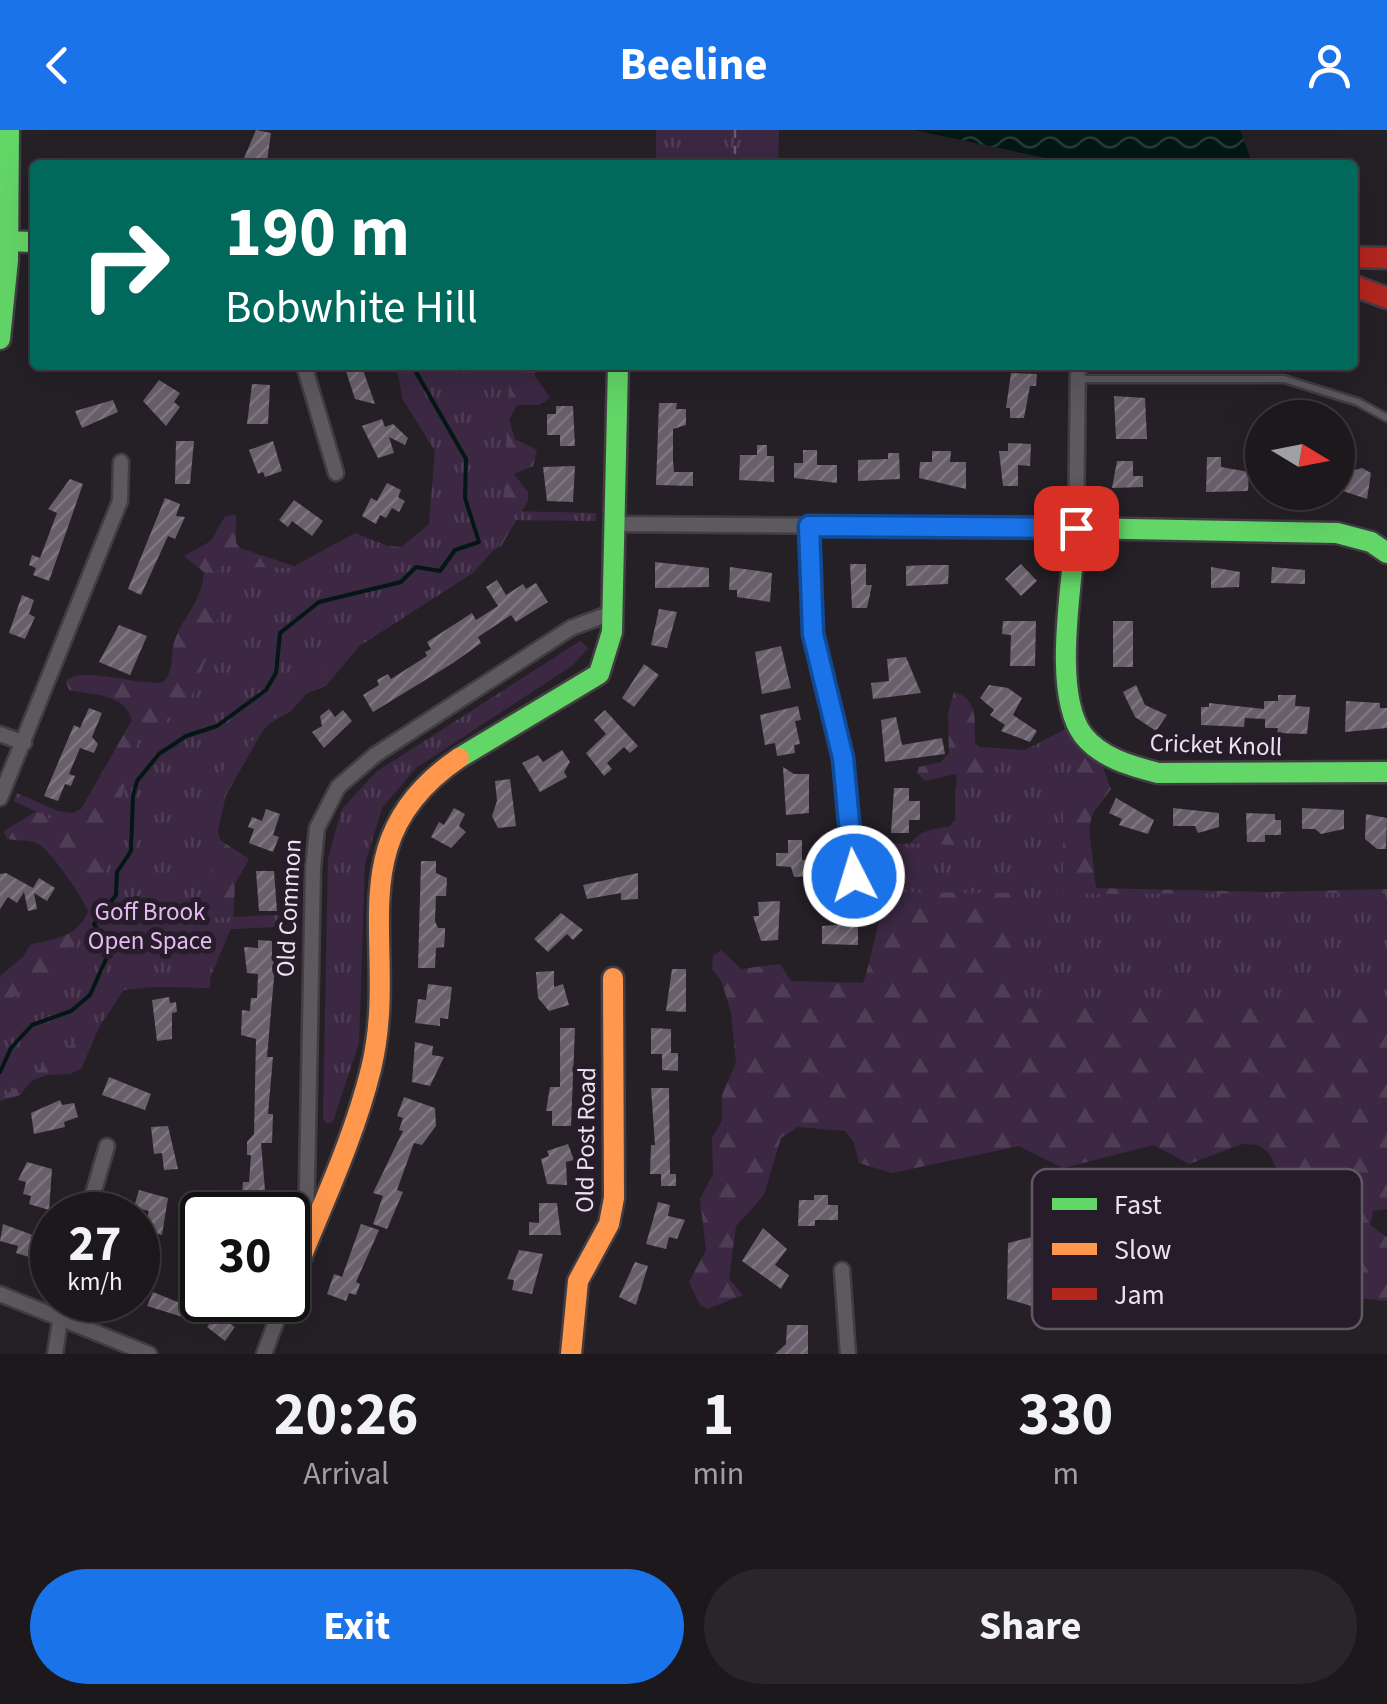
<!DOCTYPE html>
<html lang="en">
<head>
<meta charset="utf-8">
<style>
	body { margin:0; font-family:"Source Sans 3",sans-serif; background:#292529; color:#f1f3f6; height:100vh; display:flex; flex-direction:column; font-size:38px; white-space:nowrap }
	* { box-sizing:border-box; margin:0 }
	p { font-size:32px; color:#a0a0a3 }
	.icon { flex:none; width:55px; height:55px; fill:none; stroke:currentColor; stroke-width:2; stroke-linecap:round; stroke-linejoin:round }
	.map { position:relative; height:1224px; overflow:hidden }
	.side { display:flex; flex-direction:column; background:#1c181c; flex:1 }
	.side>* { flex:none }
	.guide { position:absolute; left:30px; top:30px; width:1328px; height:210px; border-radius:10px; box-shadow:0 10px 40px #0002,0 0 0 2px #3a373b; background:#00695c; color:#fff; overflow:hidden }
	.needle { width:65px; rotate:100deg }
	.buttons { position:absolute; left:1245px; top:270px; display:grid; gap:20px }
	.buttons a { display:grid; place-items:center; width:110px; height:110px; border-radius:50%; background:#1c181c; box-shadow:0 10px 40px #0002,0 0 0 2px #3a373b; font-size:50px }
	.speed { position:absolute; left:30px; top:1062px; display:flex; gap:20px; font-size:50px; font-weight:700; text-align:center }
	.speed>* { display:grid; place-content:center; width:130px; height:130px; border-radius:50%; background:#1c181c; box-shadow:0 10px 40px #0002,0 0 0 2px #3a373b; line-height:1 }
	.speed small { font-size:25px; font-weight:400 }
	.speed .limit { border:5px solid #111; border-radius:15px; background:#fff; color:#111 }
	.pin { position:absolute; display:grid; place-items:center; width:85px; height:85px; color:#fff; margin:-42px; border-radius:20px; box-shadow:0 5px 15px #0006 }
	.me { position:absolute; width:110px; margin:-55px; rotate:355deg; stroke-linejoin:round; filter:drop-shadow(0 0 8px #0008) }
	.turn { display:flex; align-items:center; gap:35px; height:210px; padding:0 30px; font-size:45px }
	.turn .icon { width:130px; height:130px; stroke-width:2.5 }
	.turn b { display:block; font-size:70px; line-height:85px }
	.eta { display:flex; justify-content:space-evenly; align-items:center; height:170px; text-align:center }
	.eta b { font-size:60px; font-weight:700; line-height:70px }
	.action { display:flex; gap:20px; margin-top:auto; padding:20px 30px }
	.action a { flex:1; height:115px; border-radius:60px; background:#1a73e8; color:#fff; font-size:40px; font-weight:700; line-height:115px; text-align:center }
	.action a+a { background:#292529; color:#f1f3f6 }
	header { display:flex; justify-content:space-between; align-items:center; height:130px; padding:0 30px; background:#1a73e8; color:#fff; font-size:45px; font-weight:700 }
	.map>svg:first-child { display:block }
	.forest { fill:url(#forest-firs) }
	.park { fill:url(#park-tufts) }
	.water { fill:url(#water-waves) }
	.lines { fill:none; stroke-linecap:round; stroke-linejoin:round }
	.stream { stroke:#031815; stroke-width:4 }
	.building { fill:url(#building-hatch) }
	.lane-casing { stroke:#423d43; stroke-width:11 }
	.street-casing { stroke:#423d43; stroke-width:19 }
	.fast-casing { stroke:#423d43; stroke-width:25 }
	.slow-casing { stroke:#423d43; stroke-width:25 }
	.jam-casing { stroke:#423d43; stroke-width:25 }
	.path { stroke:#635f64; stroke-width:2.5; stroke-dasharray:8 8; stroke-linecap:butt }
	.lane { stroke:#5d595e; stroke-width:6 }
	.street { stroke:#5d595e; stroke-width:14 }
	.fast { stroke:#63d668; stroke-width:20 }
	.slow { stroke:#ff974d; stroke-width:20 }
	.jam { stroke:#b3261e; stroke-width:20 }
	.route-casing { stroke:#114b97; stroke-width:25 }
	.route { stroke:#1a73e8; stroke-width:18 }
	.labels { text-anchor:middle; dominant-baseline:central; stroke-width:10; stroke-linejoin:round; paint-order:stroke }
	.street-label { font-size:25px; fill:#eae2ec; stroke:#271c2a }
	.park-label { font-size:25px; fill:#e6b9f3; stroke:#271c2a }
	.key { fill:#271c2a; stroke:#625764; stroke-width:2.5 }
	.key-label { font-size:28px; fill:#eae2ec }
</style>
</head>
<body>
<header><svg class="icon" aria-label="back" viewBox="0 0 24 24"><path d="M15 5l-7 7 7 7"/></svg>Beeline<svg class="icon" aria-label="person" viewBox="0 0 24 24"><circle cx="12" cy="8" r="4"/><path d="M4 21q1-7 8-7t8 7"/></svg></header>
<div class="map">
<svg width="1387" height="1224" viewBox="0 0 1387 1224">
	<defs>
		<pattern id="forest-firs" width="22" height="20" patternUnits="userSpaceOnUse" patternTransform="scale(2.5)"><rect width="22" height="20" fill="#3c2843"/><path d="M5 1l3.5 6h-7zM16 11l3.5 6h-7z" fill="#4f3d55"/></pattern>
		<pattern id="park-tufts" width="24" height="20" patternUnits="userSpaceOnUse" patternTransform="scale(2.5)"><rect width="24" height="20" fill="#3c2843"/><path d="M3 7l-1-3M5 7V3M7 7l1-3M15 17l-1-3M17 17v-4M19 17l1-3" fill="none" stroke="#4f3d55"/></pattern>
		<pattern id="water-waves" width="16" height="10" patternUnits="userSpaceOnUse" patternTransform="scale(2.5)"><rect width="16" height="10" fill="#031815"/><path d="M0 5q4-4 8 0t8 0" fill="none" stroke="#283937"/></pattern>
		<pattern id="building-hatch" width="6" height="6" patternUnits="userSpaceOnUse" patternTransform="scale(2.5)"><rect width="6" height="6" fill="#685f6a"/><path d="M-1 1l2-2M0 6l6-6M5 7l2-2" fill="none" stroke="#7e767f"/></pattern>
	</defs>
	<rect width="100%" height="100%" fill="#252026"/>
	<!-- forest -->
	<g class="forest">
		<path d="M397 235H535V246L550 268 539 275H517L509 290 515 309 537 320 533 336 514 344 528 362V371L501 416 467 435 360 515 326 556 306 564 290 582 266 595 226 665 218 701 220 710 249 729 235 754 233 793 211 846 205 852 123 860 105 884 81 939 70 944 46 945 31 951 20 965 0 971V846L23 827 30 815C56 807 74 810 88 782 85 770 51 722 40 715 30 709 17 711 7 709L4 701 40 679 73 683 81 679 132 590C125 563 91 565 69 560L66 551C84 535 138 557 164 552 176 536 169 523 176 507 186 483 202 471 204 442L184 426 211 411 225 386 236 385V413L240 418 297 437C327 411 390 414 427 420L447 345Z"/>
		<path d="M954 562C980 570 974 592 975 613L980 617 1025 620 1064 601 1103 638 1111 659 1093 683 1089 698 1096 758 1267 762 1387 759V1079L1373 1081 1370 1095 1387 1107V1171L1329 1165 1300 1128 1296 1088 1270 1077 1278 1042 1269 1023 1258 1015 1242 1014 1189 1034 1154 1015 1063 1038 1019 1016 892 1043 859 1033 854 1013 845 1001 798 997 781 1008 764 1065 736 1096 729 1149 743 1165 708 1179 700 1175 689 1152 706 1120 700 1069 713 1044 712 1008 722 991V965L736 933 731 883 721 850 712 839 713 826 721 820 741 839 780 834 791 851 863 853C878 816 884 718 927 701 934 698 943 698 950 696L958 686 956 644 925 651 917 643 919 637 941 632 949 623 948 584Z"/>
	</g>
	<!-- park -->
	<g class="park">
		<polygon points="656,0 779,0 778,35 656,35"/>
		<polygon points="396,235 510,235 503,381 596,383 596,391 501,390 498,415 473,443 327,537 214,649 211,788 298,784 298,796 211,800 210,858 126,856 105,889 0,970 0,877 60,834 93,778 109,717 14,671 17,663 112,705 137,609 188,575 217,501 218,436 291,438 355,403 398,420 429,394 435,321 403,270"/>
		<polygon points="580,511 588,518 573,535 416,638 382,678 365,734 359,913 333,991 327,994 323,989 328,728 342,679 376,642"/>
		<polygon points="1067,598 1083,624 1063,682 1063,764 1387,763 1387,878 1014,868 1017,763 872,762 884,752 888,739 879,713 955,715 955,658"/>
	</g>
	<!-- water -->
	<polygon class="water" points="914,0 1240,0 1253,35 1079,35"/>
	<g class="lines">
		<!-- stream -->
		<polyline class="stream" points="0,942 11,918 32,895 71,881 90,865 110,820 94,794 116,765 117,742 131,721 133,666 137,651 159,624 186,606 217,596 266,560 276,543 280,503 319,472 401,452 416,437 440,441 455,420 479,412 465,368 466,329 412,235"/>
	</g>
	<!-- building -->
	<g class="building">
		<polygon points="256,0 271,3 267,31 241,35"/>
		<polygon points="344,235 359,235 363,240 375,274 355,269"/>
		<polygon points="1011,243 1037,244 1036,256 1030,256 1024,288 1010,288 1010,278 1006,278"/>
		<polygon points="159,250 180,263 174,272 180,277 166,296 143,271"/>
		<polygon points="252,254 270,255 268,294 247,294"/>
		<polygon points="1114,266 1145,268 1147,309 1116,309"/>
		<polygon points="113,270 118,282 82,298 75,281"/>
		<polygon points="659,273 677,273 676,279 686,279 686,295 673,299 673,330 674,342 693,342 693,356 656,355"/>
		<polygon points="556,276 573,276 575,316 560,316 560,305 547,305 547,284 556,284"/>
		<polygon points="382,289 385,297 393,294 408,308 405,315 389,307 394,323 378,328 362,296"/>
		<polygon points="176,311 194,311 190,354 175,354"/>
		<polygon points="273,311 282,341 265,347 263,342 258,344 249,320"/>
		<polygon points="1008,313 1031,314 1030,336 1018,335 1018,356 1003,356 999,321 1008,321"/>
		<polygon points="757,315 767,315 767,326 774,326 774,352 739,350 740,325 757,325"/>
		<polygon points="803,320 817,320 817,335 837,335 837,353 794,348 794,333 803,333"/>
		<polygon points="932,321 951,321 950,332 966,332 966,359 919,348 920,332 932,332"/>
		<polygon points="888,323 899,323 900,349 858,351 858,330 888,329"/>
		<polygon points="1207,327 1221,327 1221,337 1249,342 1248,361 1206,362"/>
		<polygon points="1117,331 1133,331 1133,346 1143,346 1143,357 1112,358"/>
		<polygon points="575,336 573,372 547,371 543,337"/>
		<polygon points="1362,338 1371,343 1367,369 1340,360 1342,344"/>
		<polygon points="70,349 83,354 49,451 33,445 36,438 29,435 32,425 40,428 57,383 48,379"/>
		<polygon points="387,353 401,360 398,367 405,371 399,382 392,378 386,388 380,385 376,394 362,386 371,368 377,371"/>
		<polygon points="165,368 180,374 176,386 185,387 175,409 168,406 141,465 128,459"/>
		<polygon points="294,370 323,391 312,406 292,391 288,397 279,390"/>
		<polygon points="655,432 709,438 709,457 655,458"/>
		<polygon points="850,434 866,434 866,455 872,455 867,478 852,478"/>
		<polygon points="1021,434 1037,451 1021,466 1005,449"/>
		<polygon points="927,435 949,435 948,454 906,456 906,436"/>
		<polygon points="730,437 772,443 770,472 737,467 737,460 729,460"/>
		<polygon points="1211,437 1240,442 1239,457 1211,458"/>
		<polygon points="1272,437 1305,440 1305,454 1271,453"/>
		<polygon points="497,450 506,465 523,454 526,459 536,453 548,472 516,492 511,485 478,507 481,513 453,533 373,582 363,565 379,555 377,550 388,544 391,549 427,526 425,522 431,519 427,512 472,483 476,490 498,476 486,457"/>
		<polygon points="22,465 34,470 29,484 35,487 25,509 9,503"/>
		<polygon points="659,479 677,482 667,518 651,515"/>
		<polygon points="1003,491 1036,491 1035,536 1010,536 1011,505 1002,504"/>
		<rect x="1113" y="491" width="20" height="46"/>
		<polygon points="119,495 147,506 130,545 99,532"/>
		<polygon points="781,516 791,558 762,564 755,522"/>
		<polygon points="906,527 921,563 873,569 871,553 889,551 887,529"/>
		<polygon points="644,534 659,545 634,577 622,568"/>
		<polygon points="989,555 1008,558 1022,568 1013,585 1037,601 1030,612 1001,601 1005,595 990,585 994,580 980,568"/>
		<polygon points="1136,555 1145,575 1167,585 1156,601 1135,587 1123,562"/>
		<polygon points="1278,565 1296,565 1295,576 1310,577 1307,604 1277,603 1278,598 1265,598 1265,589 1245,588 1244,597 1201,595 1201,577 1209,577 1209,573 1264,579 1264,571 1278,571"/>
		<polygon points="1346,571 1380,573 1380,578 1387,578 1387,598 1345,602"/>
		<polygon points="798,576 801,590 795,591 800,614 794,615 795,623 777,626 775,613 765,615 760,585"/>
		<polygon points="89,578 102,583 92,607 98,614 94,623 80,618 69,644 75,646 71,656 65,654 58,671 44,666 74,595 80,598"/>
		<polygon points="329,579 335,587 343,580 352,591 324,618 312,602 322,596 320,586"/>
		<polygon points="605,580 638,616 630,623 624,617 607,633 612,639 604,646 586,623 606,604 594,590"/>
		<polygon points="896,587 902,615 942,608 945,624 885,632 881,590"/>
		<polygon points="562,620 570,632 564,642 567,647 540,662 522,633 538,625 543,632"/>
		<polygon points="783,637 794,644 809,644 809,683 786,685"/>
		<polygon points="510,649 516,696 498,698 492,686 497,671 495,651"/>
		<polygon points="894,658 909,658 909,671 920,671 920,690 909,690 909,703 891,703"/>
		<polygon points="1116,668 1154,690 1148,704 1119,695 1122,689 1109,683"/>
		<polygon points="454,678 465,684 459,696 466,702 451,718 431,707 439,692 444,695"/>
		<polygon points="1173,678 1219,683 1219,697 1198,703 1195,696 1173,696"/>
		<polygon points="1302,678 1344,680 1344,699 1321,704 1315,699 1302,699"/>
		<polygon points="266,679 280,684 273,705 279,707 273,722 249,713 254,699 248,697 252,687 262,691"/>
		<polygon points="1246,683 1275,684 1275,690 1281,690 1281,705 1265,705 1265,712 1247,712"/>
		<polygon points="1366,684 1387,688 1386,719 1377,719 1365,709"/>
		<polygon points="788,710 802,710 802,730 815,730 814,746 794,747 791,737 776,736 776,723 788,723"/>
		<polygon points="421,731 436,731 436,743 447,748 446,766 436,766 435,791 438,798 445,798 445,805 444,817 436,818 435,838 418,838"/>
		<polygon points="256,741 274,741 277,781 259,781"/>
		<polygon points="6,743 33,758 39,748 55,758 47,771 34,763 37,779 28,781 24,762 17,773 8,767 0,779 0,744"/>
		<polygon points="638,743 638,769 621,770 621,763 587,769 583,755"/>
		<polygon points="780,771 778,810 761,811 753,786 759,786 758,772"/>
		<polygon points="561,783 583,800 573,810 567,804 548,822 534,809"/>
		<polygon points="858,793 858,815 822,814 822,796"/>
		<polygon points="258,810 272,811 272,825 276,825 267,927 273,927 268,984 273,984 272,1013 261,1013 267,1083 251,1082 252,1073 241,1073 243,1052 249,1052 251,1025 247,1025 247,1012 254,1004 256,909 241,905 242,880 250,881 251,868 257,868 258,844 247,843 244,817 258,818"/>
		<polygon points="672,839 686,839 686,882 666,881"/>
		<polygon points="554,841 554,857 563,854 569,875 549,881 538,868 536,842"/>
		<polygon points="428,854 452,857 448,889 440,888 440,896 415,893 418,869 426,870"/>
		<polygon points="169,867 170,873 176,872 177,882 172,883 172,909 157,911 152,870"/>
		<polygon points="560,898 575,898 571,996 552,996 552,981 546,981 550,957 560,957"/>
		<polygon points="651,898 671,899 671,923 678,923 678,941 662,940 662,924 651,924"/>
		<polygon points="415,912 433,916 432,925 444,927 430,956 412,952"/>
		<polygon points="109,947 151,964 145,980 102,965"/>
		<polygon points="651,958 669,958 670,1044 676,1044 676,1056 661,1056 661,1044 650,1044 651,1015 655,1015"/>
		<polygon points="404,967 435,978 436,996 422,1015 414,1013 397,1060 403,1062 387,1099 373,1094 383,1066 373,1063 403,1001 399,1000 403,988 397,986"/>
		<polygon points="60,970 62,975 74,973 78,987 64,992 65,997 34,1004 31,983"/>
		<polygon points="168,996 178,1039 164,1040 162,1023 154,1024 151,997"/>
		<polygon points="568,1014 574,1030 566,1032 567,1055 547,1054 541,1029 549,1026 547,1021"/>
		<polygon points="27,1032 52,1039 49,1080 29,1074 31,1066 23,1064 26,1052 18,1050"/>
		<polygon points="139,1060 168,1068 162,1105 143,1100 149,1081 134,1077"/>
		<polygon points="814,1065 828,1065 828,1075 838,1075 838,1090 815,1090 815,1096 798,1096 799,1070 814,1070"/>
		<polygon points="658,1072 670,1075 668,1086 685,1090 677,1109 669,1107 666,1119 646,1114"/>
		<polygon points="539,1073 557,1073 561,1105 529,1105 529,1092 539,1093"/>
		<polygon points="1103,1086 1156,1087 1155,1117 1181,1118 1181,1087 1258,1089 1257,1115 1278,1115 1278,1151 1256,1151 1256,1200 1180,1199 1180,1169 1155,1169 1154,1199 1102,1198 1102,1175 1062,1185 1007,1169 1008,1113 1032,1107 1043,1150 1052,1100 1063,1102 1062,1110 1103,1116"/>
		<polygon points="3,1094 41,1108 36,1129 16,1123 18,1116 0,1111"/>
		<polygon points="361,1094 379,1100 356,1152 360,1154 356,1165 349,1163 346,1171 327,1164 334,1144 342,1147"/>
		<polygon points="763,1098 787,1119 775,1135 789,1145 781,1159 742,1131"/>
		<polygon points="519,1120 543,1124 532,1164 512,1160 514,1150 507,1149"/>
		<polygon points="635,1132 648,1136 636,1175 619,1167"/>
		<polygon points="153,1162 190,1177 186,1188 147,1176"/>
		<polygon points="227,1170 241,1178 237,1185 220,1187 235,1197 225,1211 207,1197 216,1185 211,1181"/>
		<polygon points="787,1195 808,1195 808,1224 775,1224 786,1214"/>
	</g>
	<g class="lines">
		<defs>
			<polyline id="lane" points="1081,249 1284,249 1358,272 1387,288"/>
			<g id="street">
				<polyline points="304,235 336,343"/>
				<polyline points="617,394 1076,398 1078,235"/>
				<polyline points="809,396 813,504 843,628 854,746"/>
				<polyline points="0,604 24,613"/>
				<polyline points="0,668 120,371 121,332"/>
				<polyline points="87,1085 107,1016"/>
				<polyline points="306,1106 313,738 317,698 338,657 375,625 571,498 611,483"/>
				<polyline points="842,1140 848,1224"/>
				<polyline points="0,1164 149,1224"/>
				<polyline points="55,1224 63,1170"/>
				<polyline points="264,1224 284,1170"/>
			</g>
			<g id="fast">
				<polyline points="0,111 35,112"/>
				<polyline points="0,209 8,130 9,0"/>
				<path d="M1387 423 1371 412 1337 403 1076 398C1073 450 1051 562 1083 605 1101 628 1131 636 1158 643L1387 642"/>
				<polyline points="459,628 599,544 612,502 618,235"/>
			</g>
			<g id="slow">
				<path d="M288 1160C316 1087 352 1016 371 939 401 816 334 713 459 628"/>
				<polyline points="571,1224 578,1151 609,1094 614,1068 613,848"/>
			</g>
			<g id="jam">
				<polyline points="1352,127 1387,128"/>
				<polyline points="1352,155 1387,168"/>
			</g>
		</defs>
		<!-- lane casing -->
		<use href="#lane" class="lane-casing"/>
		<!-- street casing -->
		<use href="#street" class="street-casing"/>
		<!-- fast casing -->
		<use href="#fast" class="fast-casing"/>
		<!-- slow casing -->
		<use href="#slow" class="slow-casing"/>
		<!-- jam casing -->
		<use href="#jam" class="jam-casing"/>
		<!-- path -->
		<polyline class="path" points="735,0 735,35"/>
		<!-- lane -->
		<use href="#lane" class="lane"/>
		<!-- street -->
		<use href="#street" class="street"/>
		<!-- fast -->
		<use href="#fast" class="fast"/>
		<!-- slow -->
		<use href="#slow" class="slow"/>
		<!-- jam -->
		<use href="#jam" class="jam"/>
	</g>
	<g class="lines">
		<defs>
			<polyline id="route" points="854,746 843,628 813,504 809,396 1076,398"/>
		</defs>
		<!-- route casing -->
		<use href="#route" class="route-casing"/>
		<!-- route -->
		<use href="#route" class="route"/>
	</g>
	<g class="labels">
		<!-- street labels -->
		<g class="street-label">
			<text transform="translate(1216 615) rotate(2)">Cricket Knoll</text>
			<text transform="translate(289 778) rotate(-87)">Old Common</text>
			<text transform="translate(586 1010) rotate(-89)">Old Post Road</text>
		</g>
		<!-- park labels -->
		<g class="park-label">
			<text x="150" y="782">Goff Brook<tspan x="150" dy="29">Open Space</tspan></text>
		</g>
	</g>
	<!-- legend -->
	<rect x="1032" y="1039" width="330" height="160" rx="15" class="key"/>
	<rect x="1052" y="1068" width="45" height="12" fill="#63d668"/>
	<rect x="1052" y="1113" width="45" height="12" fill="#ff974d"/>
	<rect x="1052" y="1158" width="45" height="12" fill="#b3261e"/>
	<g class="key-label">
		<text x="1114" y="1084">Fast</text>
		<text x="1114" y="1129">Slow</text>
		<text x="1114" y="1174">Jam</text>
	</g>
</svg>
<div class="buttons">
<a><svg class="needle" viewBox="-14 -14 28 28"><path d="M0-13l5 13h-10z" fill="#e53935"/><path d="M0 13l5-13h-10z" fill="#a0a0a3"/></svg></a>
</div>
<div class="speed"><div>27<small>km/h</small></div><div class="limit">30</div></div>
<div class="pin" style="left:1076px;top:398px;background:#d93025"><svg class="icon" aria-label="arrive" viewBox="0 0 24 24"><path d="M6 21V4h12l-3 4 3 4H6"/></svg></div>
<svg class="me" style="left:854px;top:746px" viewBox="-20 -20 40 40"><circle r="17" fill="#1a73e8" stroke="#fff" stroke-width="3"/><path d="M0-11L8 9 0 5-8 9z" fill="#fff"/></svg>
<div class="guide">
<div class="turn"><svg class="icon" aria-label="right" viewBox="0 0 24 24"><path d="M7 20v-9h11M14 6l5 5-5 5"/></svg><div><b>190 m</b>Bobwhite Hill</div></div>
</div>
</div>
<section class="side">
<div class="eta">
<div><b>20:26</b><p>Arrival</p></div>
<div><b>1</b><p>min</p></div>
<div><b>330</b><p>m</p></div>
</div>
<div class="action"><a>Exit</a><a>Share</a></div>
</section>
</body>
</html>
